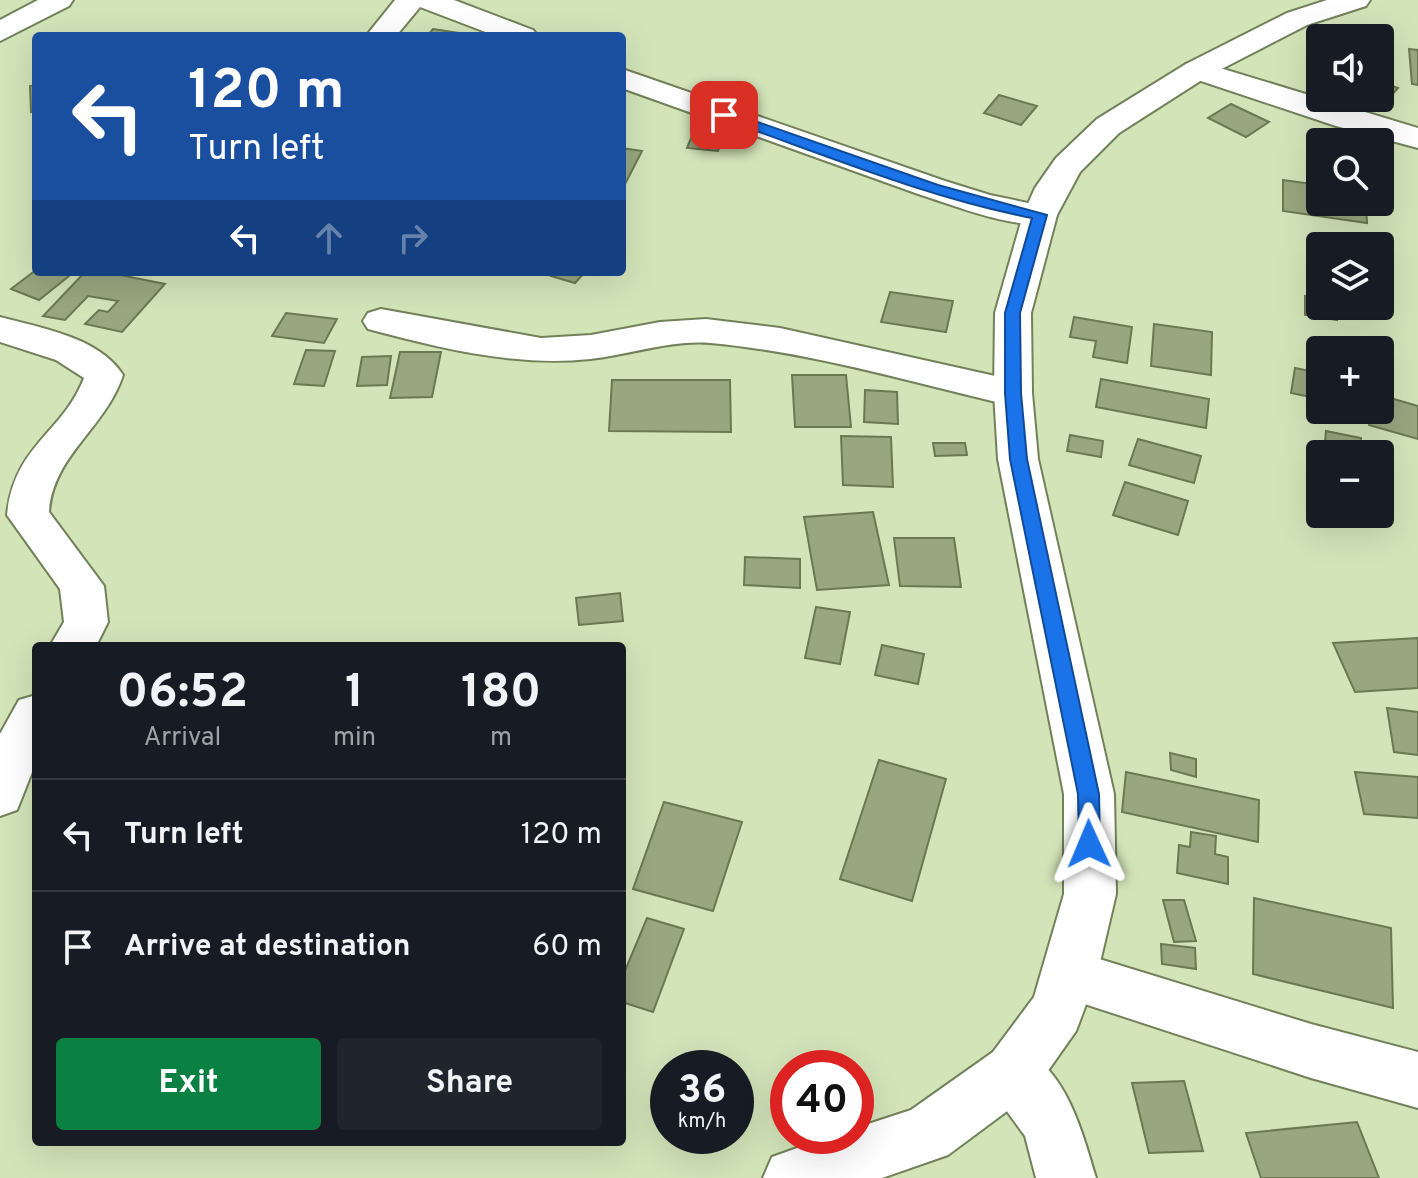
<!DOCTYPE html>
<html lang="en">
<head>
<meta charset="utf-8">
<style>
	body { margin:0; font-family:Overpass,sans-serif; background:#20242c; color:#f1f3f6; height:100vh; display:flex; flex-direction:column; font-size:30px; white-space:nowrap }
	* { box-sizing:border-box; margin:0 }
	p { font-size:26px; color:#9ea1a6 }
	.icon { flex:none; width:44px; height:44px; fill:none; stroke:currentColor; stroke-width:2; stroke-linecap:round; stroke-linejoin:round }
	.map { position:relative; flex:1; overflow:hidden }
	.details { position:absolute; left:32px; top:642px; width:594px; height:504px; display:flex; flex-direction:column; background:#171b24; border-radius:8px; box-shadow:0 8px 32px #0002 }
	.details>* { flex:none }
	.guide { position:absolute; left:32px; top:32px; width:594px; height:244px; border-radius:8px; box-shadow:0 8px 32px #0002; background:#1a4fa0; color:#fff; overflow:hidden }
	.fabs { position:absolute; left:1306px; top:24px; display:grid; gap:16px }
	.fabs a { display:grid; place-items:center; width:88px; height:88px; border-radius:8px; background:#171b24; box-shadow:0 8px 32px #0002; font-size:40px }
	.speed { position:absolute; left:650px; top:1050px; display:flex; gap:16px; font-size:40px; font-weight:700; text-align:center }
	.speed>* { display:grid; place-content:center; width:104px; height:104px; border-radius:50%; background:#171b24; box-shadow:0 8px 32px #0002; line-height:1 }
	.speed small { font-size:20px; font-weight:400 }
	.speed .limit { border:12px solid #d22; background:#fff; color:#111 }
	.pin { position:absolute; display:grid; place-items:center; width:68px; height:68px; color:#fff; margin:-34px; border-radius:16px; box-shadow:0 4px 12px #0006 }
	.me { position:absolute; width:88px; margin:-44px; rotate:359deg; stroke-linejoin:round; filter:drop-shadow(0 0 6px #0008) }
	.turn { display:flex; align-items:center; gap:28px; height:168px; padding:0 24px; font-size:36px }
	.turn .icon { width:104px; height:104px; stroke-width:2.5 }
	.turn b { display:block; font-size:56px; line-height:68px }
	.lanes { display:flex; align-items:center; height:76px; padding:0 24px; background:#0003; justify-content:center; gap:40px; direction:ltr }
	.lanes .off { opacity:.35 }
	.eta { display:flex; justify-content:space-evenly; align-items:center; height:136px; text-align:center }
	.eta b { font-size:48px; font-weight:700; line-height:56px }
	.action { display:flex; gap:16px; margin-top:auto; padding:16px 24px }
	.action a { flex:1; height:92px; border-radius:8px; background:#0b8043; color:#fff; font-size:32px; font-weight:700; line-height:92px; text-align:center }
	.action a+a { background:#20242c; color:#f1f3f6 }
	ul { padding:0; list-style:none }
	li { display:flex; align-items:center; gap:24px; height:112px; padding:0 24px; border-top:2px solid #363941 }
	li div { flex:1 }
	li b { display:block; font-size:30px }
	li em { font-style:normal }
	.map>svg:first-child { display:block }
	.building { fill:#98a77f; stroke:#6a7952; stroke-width:2 }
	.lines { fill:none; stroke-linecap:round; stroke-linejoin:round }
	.street-casing { stroke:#72815a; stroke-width:4 }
	.secondary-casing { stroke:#72815a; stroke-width:4 }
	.street { fill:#fff; fill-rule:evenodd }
	.secondary { fill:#fff; fill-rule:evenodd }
	.route { fill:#1a73e8; stroke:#114b97; stroke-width:2 }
</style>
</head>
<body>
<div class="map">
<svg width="1418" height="1178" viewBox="0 0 1418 1178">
	<rect width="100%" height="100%" fill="#d3e4b9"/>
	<!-- building -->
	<g class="building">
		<polygon points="433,29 479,36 427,36"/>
		<polygon points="1409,49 1418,50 1418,85 1412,84"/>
		<polygon points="1380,82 1398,88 1378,111 1341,98 1380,98"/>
		<polygon points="36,85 36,111 31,112 30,86"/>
		<polygon points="999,95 1037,106 1021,125 984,113"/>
		<polygon points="1231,104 1269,122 1246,137 1208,118"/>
		<polygon points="700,116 731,119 718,151 687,148"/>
		<polygon points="622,148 642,151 623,188 622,188"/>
		<polygon points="1283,180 1320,185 1320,202 1366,202 1367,223 1283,211"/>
		<polygon points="36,270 36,272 74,272 39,300 11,289"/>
		<polygon points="85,272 105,272 165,284 122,332 85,324 99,310 108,312 118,301 88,296 65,320 43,316"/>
		<polygon points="555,272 585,272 575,283 551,276"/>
		<polygon points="890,292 953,301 946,332 881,322"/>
		<polygon points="1305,296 1320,298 1320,306 1336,306 1337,320 1305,315"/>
		<polygon points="286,313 337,319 324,343 272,336"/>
		<polygon points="1074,317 1132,327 1127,363 1093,357 1096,341 1070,337"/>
		<polygon points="1154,324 1212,332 1211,375 1151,366"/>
		<polygon points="306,350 335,351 324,386 294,384"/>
		<polygon points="400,352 441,352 432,397 390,398"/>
		<polygon points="391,356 387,385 357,386 362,357"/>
		<polygon points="1295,368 1320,373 1320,399 1291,393"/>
		<polygon points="792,375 846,375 851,427 795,427"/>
		<polygon points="1101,379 1209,399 1206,428 1096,407"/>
		<polygon points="612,380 730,380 731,432 609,431"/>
		<polygon points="865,390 897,392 898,424 864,422"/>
		<polygon points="1380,395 1418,406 1418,439 1369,425 1374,410 1380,410"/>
		<polygon points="1326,431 1361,438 1360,454 1324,453"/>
		<polygon points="1070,435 1103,441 1101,457 1067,451"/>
		<polygon points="841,436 891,437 893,487 843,485"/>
		<polygon points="1138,439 1201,456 1194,483 1129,465"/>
		<polygon points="933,443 965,443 967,455 935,456"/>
		<polygon points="1125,482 1188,501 1178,535 1113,515"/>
		<polygon points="873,512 889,585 817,590 804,517"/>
		<polygon points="894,538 954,538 961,587 900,586"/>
		<polygon points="745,557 800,559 800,588 744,585"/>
		<polygon points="620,593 623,621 579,625 576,598"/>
		<polygon points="816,607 850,612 840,664 805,658"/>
		<polygon points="1418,638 1418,688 1355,692 1333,643"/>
		<polygon points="882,645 924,654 918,684 875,675"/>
		<polygon points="1387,708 1418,712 1418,755 1394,752"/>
		<polygon points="1170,753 1196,759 1196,777 1171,770"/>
		<polygon points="879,760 946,779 912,901 840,879"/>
		<polygon points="1126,772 1259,800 1258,842 1122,812"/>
		<polygon points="1355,772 1418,777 1418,818 1364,814"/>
		<polygon points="664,802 742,822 713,911 633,889"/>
		<polygon points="1191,832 1216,836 1215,854 1228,857 1228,884 1177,873 1179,845 1190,847"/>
		<polygon points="1254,898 1391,928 1393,1008 1253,974"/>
		<polygon points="1163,900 1184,900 1196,941 1174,942"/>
		<polygon points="647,918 684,929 653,1012 622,1002 622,978"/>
		<polygon points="1161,944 1195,948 1196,969 1162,964"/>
		<polygon points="1184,1081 1203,1151 1149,1153 1132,1083"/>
		<polygon points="1357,1122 1379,1178 1261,1178 1246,1133"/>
	</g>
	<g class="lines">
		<defs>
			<g id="street">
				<polygon points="38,0 73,0 69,6 0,41 0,20"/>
				<polygon points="395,0 454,0 533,30 538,36 496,36 420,7 396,36 366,36"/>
				<polygon points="1197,61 1418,128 1418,148 1336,126 1186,76 1182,70 1186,64"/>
				<path d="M622 69 945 181 990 195 1052 208 1057 215 1052 222C1017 231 956 206 921 195L622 88Z"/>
				<path d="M381 309 541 338 591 335 660 322 706 319 780 328 1013 380 1027 384 1032 393 1027 402 1013 406C913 383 812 352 710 343 669 340 630 355 590 359 516 367 439 348 368 329L363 321 368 313Z"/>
				<path d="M0 317C41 328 99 337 123 375 105 429 53 455 49 512L104 586 108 622 96 646H50L64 622 60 589 7 515C14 445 63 433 84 378L56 360 0 342Z"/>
				<polygon points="36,695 36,762 17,810 0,816 0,734 19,700"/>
				<polygon points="1070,950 1311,1024 1418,1052 1418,1108 1311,1078 1051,993 1043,975 1051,957"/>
				<path d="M1013 1044C1065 1065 1081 1128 1096 1178H1036L1025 1136 993 1092 985 1072 993 1052Z"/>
			</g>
			<polygon id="secondary" points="1327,0 1370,0 1366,6 1307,25 1208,76 1119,133 1080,172 1057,215 1031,313 1032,393 1038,459 1114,794 1116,894 1097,975 1076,1031 1033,1092 948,1155 882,1178 763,1178 772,1157 831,1136 856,1136 856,1128 911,1110 993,1052 1034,997 1064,894 1064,794 998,459 994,393 995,313 1023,215 1035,188 1056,158 1097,119 1186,64 1287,13"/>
		</defs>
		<!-- street casing -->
		<use href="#street" class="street-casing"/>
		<!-- secondary casing -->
		<use href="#secondary" class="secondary-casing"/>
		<!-- street -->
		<use href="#street" class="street"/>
		<!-- secondary -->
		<use href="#secondary" class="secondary"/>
	</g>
	<!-- route -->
	<path class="route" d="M720 112H729L938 185 1047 215 1020 313 1021 393 1027 459 1099 794 1100 844 1097 850 1089 853 1082 850 1079 844 1078 794 1010 459 1005 393V313L1032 218C925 197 823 154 720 118Z"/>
</svg>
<div class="fabs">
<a><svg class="icon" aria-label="sound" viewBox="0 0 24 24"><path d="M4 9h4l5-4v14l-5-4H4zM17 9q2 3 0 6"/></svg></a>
<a><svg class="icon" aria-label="search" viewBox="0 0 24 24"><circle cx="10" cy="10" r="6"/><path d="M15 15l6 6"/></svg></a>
<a><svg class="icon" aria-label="layers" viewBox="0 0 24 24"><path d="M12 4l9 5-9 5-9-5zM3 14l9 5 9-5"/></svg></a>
<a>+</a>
<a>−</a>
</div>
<div class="speed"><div>36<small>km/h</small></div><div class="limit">40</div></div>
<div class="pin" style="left:724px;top:115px;background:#d93025"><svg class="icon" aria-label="arrive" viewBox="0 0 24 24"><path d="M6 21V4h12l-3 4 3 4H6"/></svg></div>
<svg class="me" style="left:1089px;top:844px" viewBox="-20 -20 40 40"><path d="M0-17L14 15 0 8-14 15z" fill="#1a73e8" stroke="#fff" stroke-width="4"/></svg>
<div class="guide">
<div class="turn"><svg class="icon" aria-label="left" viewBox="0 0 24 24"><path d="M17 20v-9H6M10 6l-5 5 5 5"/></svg><div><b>120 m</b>Turn left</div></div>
<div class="lanes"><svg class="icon" aria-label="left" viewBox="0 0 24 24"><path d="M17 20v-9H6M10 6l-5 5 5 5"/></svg><svg class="icon off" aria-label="ahead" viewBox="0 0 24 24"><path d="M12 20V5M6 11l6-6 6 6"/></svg><svg class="icon off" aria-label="right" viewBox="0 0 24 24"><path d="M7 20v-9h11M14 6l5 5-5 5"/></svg></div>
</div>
<section class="details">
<div class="eta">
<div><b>06:52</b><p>Arrival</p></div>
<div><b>1</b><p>min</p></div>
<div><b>180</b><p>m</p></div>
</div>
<ul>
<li><svg class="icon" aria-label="left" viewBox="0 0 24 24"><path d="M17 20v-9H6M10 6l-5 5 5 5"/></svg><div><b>Turn left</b></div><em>120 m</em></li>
<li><svg class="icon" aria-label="arrive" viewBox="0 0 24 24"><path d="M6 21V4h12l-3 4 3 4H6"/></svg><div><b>Arrive at destination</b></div><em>60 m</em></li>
</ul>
<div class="action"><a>Exit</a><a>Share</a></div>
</section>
</div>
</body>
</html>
